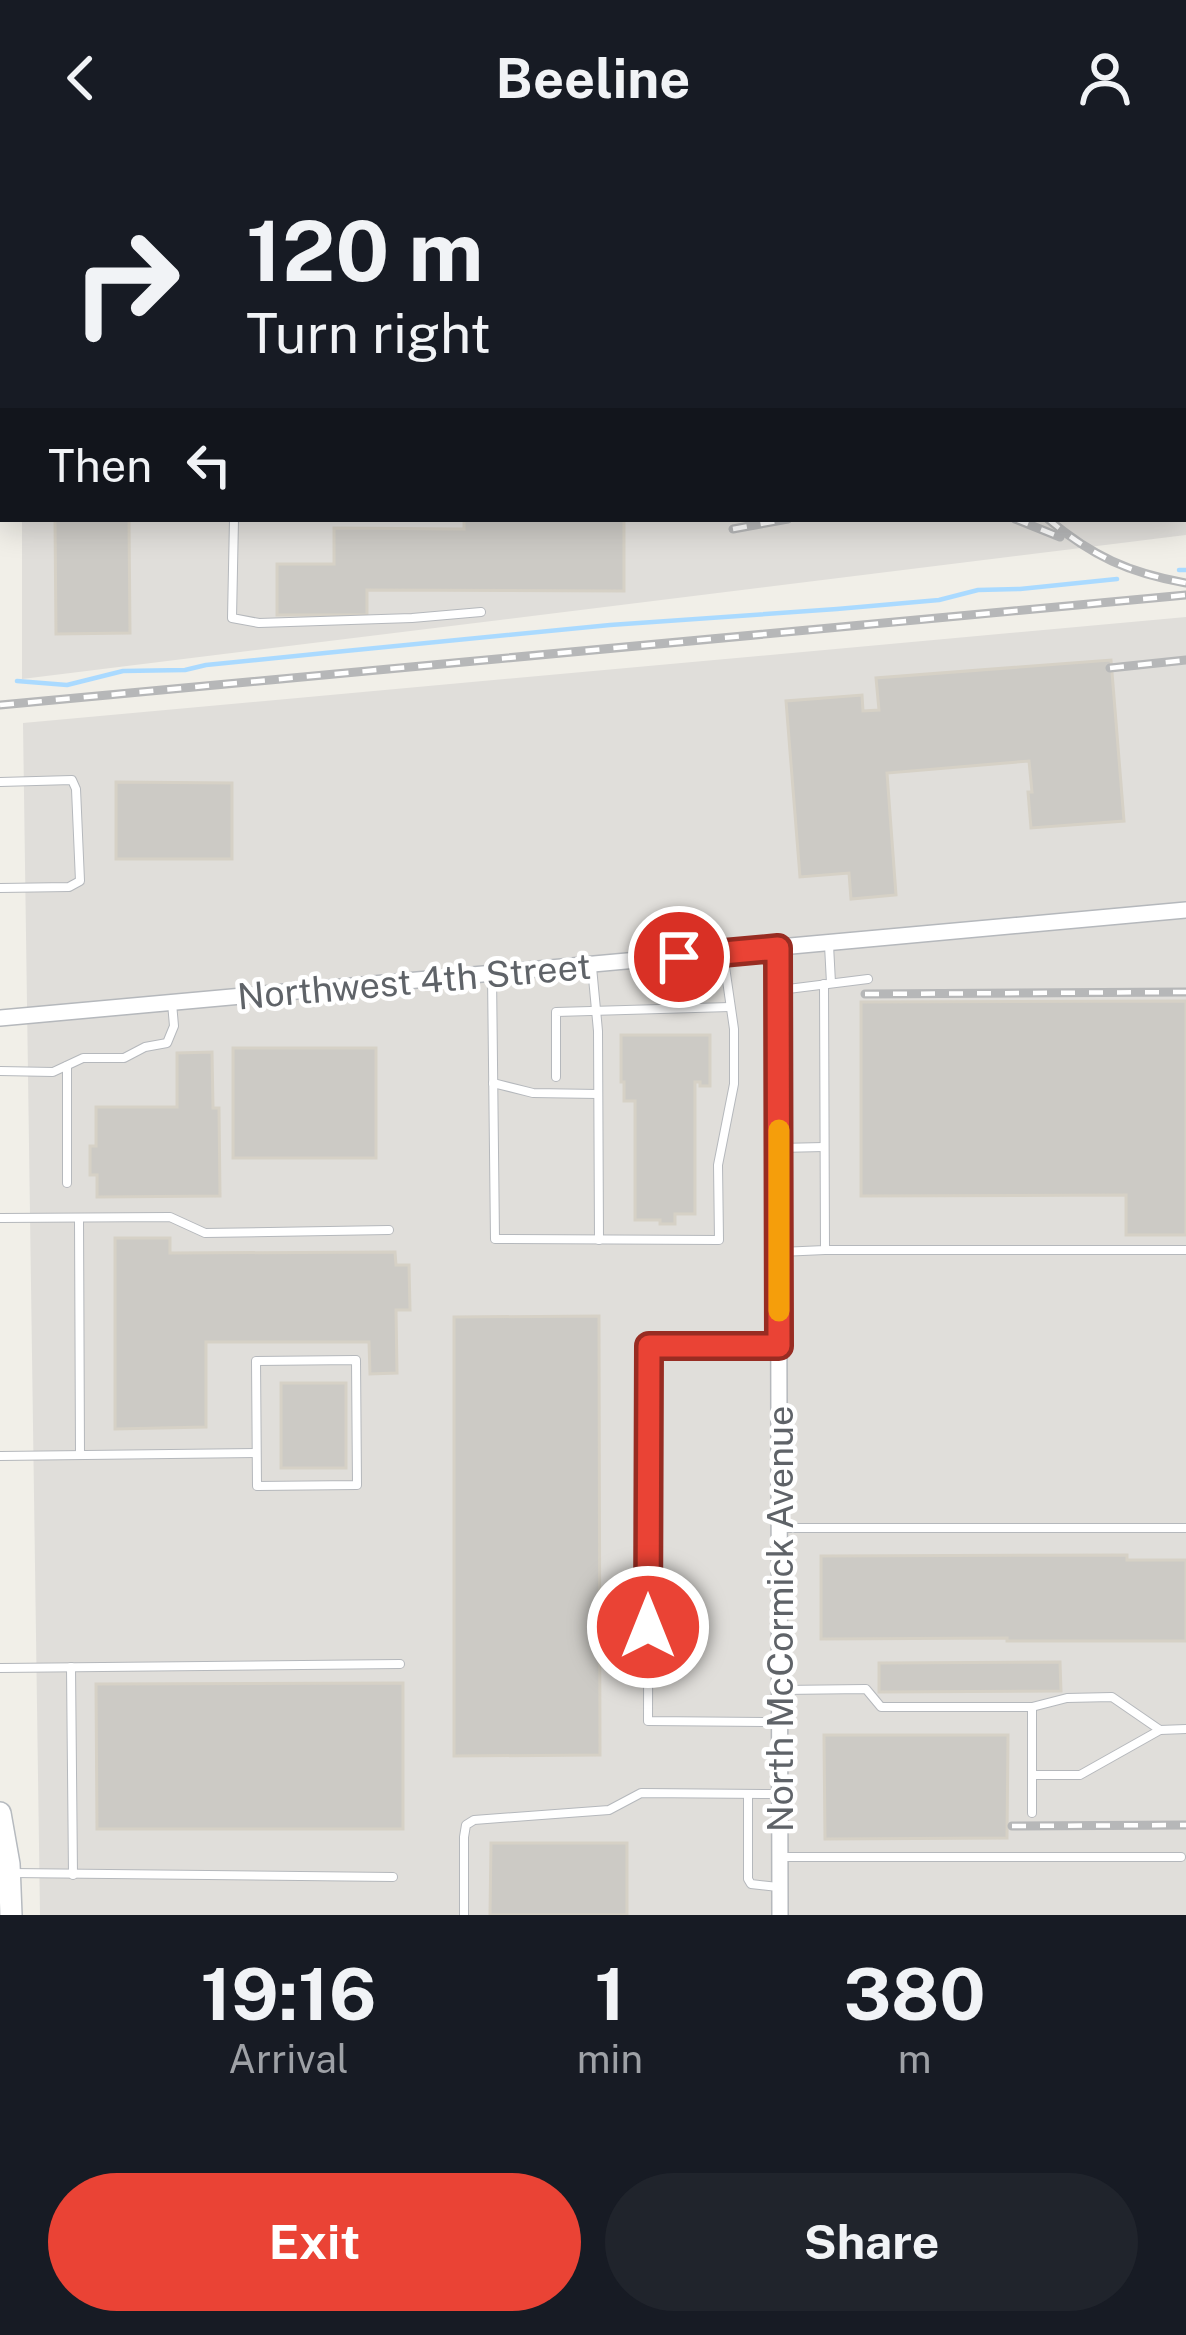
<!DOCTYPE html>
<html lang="en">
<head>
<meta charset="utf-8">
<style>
	body { margin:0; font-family:"Public Sans",sans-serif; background:#20242c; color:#f1f3f6; height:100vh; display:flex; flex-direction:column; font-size:45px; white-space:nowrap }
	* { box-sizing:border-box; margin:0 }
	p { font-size:39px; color:#9ea1a6 }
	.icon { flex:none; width:66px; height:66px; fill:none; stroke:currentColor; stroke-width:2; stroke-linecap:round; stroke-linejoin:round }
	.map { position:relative; height:1759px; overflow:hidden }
	.side { display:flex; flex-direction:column; background:#171b24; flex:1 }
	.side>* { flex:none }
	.top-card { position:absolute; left:0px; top:0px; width:1188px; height:366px; box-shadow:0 6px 30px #0003; background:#171b24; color:#f1f3f6; overflow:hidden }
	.pin { position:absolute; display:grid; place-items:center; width:102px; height:102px; color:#fff; margin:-51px; border:6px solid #fff; border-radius:50%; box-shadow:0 3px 12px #0007 }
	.me { position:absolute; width:132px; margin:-66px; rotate:0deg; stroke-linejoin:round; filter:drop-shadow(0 0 9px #0008) }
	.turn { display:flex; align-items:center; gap:42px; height:252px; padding:0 48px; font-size:54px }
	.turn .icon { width:156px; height:156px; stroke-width:2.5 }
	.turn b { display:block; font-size:84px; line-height:102px }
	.then { display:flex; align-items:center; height:114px; padding:0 48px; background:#0003; gap:24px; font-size:45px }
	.eta { display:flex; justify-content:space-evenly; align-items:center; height:204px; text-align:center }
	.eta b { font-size:72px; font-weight:700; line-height:84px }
	.cta { display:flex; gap:24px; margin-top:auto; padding:24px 48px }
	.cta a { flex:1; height:138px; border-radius:72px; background:#ea4335; color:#fff; font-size:48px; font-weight:700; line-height:138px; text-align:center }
	.cta a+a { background:#20242c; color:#f1f3f6 }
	header { display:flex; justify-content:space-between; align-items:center; height:156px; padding:0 48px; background:#171b24; font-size:54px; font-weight:700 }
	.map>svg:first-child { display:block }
	.industrial { fill:#e0deda }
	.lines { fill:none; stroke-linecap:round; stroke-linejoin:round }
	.stream { stroke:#aadaff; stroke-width:4.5 }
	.building { fill:#cccac5; stroke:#d6d1c6; stroke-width:3 }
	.lane-casing { stroke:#b5b8bc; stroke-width:10 }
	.street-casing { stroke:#b5b8bc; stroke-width:18 }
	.secondary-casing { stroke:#b6babf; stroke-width:24 }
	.lane { stroke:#fff; stroke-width:8 }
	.street { stroke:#fff; stroke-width:15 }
	.secondary { stroke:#fff; stroke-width:21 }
	.rail-casing { stroke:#b6b7b8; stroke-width:9 }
	.rail { stroke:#fff; stroke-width:4.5; stroke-dasharray:14; stroke-linecap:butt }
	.route-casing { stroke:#982c22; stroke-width:30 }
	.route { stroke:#ea4335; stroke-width:21 }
	.slow { stroke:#f59e0b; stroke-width:21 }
	.labels { text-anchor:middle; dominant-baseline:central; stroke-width:9; stroke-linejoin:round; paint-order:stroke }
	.street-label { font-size:36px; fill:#5f6368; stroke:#fff }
</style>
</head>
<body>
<header><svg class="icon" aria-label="back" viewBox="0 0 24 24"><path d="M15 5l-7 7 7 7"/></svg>Beeline<svg class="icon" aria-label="person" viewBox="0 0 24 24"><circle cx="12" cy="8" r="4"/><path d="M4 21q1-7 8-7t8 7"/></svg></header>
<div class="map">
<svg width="1186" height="1759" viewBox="0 0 1186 1759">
	<rect width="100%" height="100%" fill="#f1efe8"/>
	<!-- industrial -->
	<g class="industrial">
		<polygon points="24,0 1186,0 1186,379 22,523 22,363 1185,363 1185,3 24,3"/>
		<polygon points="1186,461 1186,1759 40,1759 23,567"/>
	</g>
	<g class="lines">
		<!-- stream -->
		<g class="stream">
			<polyline points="1179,414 1186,414"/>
			<polyline points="17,525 67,529 123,515 185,514 206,509 325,497 610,469 837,453 939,444 978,434 1020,433 1117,423"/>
		</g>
	</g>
	<!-- building -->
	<g class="building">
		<rect x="931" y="0" width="178" height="3"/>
		<polygon points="55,363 129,363 130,477 56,478"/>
		<polygon points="464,363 624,363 624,435 367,434 367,459 277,459 277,408 334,408 334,372 464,373"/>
		<polygon points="1111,504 1124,665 1031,672 1028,636 1032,636 1029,605 887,617 896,739 851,743 849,717 800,721 786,545 862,539 863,555 879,554 876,522"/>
		<polygon points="116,626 232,627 232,703 116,703"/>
		<polygon points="1186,845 1186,1079 1126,1079 1126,1039 861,1040 861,846"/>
		<polygon points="621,879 710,879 710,930 700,930 700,926 695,926 695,1058 675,1058 675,1068 660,1068 660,1064 635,1064 635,945 624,945 624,926 621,926"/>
		<rect x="233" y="892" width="143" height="110"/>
		<polygon points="212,896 213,952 219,952 220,1040 97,1041 97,1019 90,1019 90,990 96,990 96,951 177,951 177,897"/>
		<polygon points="115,1082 170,1082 170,1097 395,1096 396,1109 409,1109 410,1154 396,1154 397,1217 370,1218 369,1186 206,1186 206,1271 115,1273"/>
		<polygon points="599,1160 600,1599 454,1600 454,1161"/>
		<rect x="281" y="1227" width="65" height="85"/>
		<polygon points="1127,1399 1127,1404 1186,1404 1186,1485 1007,1485 1007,1482 821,1483 821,1400"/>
		<polygon points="1060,1506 1061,1535 879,1536 879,1507"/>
		<polygon points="403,1527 403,1673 97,1673 96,1528"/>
		<polygon points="824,1579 1008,1579 1007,1682 825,1683"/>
		<polygon points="491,1687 627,1687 627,1759 490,1759"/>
	</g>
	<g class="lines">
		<defs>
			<g id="lane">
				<polyline points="213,0 213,3"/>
				<polyline points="639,0 639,3"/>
				<polyline points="1180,0 1180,3"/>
				<polyline points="232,3 259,0"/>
				<polyline points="1185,29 1186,34"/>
				<polyline points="0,328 3,328"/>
				<polyline points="234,363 232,462 259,467 412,462 481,456"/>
				<polyline points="0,626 72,624 76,633 80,725 69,731 0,732"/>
				<polyline points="829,789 831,827"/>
				<polyline points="592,811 598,875 599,1084"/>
				<polyline points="492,819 495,1083 719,1084 718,1009 734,928 734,873 723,797"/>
				<polyline points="780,834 868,823"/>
				<polyline points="0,915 53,916 83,902 124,902 145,891 167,887 174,870 172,847"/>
				<polyline points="556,921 556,856 730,851"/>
				<polyline points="493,927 533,937 598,938"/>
				<polyline points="779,992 824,991"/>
				<polyline points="67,1027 67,910"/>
				<polyline points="0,1062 170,1061 205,1077 389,1074"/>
				<polyline points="79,1062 80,1299"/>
				<polyline points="825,1094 1186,1094"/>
				<polyline points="780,1096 825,1094 824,828"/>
				<polygon points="356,1204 357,1329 257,1330 256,1205"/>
				<polyline points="0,1300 256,1297"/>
				<polyline points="781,1372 1186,1372"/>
				<polyline points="71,1511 73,1719"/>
				<polyline points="0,1512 400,1508"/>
				<polyline points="782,1534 866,1533 881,1551 1032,1551 1032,1657"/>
				<polyline points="1032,1551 1067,1542 1112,1541 1160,1574 1186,1573"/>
				<polyline points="778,1566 648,1565 649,1190 778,1189"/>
				<polyline points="1032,1619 1080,1619 1160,1574"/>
				<polyline points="748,1638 748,1723 751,1728 778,1731"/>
				<polyline points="782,1701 1181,1701"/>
				<polyline points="11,1717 393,1721"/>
				<polyline points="464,1759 464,1681 466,1669 474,1664 609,1654 641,1637 779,1638"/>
			</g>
			<g id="street">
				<polyline points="540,3 556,0"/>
				<polyline points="0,102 3,101"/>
				<polyline points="778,792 780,1759"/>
				<polyline points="0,862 1186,754"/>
			</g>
			<polyline id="secondary" points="0,1657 9,1708 11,1759"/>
		</defs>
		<!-- lane casing -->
		<use href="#lane" class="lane-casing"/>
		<!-- street casing -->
		<use href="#street" class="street-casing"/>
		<!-- secondary casing -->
		<use href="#secondary" class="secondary-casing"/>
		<!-- lane -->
		<use href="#lane" class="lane"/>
		<!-- street -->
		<use href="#street" class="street"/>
		<!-- secondary -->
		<use href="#secondary" class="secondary"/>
		<defs>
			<g id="rail">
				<polyline points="878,0 880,3"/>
				<polyline points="1015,363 1060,381"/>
				<path d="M1048 363C1092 400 1129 417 1186 427"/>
				<polyline points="733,373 788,363"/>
				<polyline points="1110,512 1186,504"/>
				<polyline points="0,549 1186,439"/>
				<polyline points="865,838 1186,836"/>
				<polyline points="1012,1670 1186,1669"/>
			</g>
		</defs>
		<!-- rail casing -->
		<use href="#rail" class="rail-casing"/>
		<!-- rail -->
		<use href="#rail" class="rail"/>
	</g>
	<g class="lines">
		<defs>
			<polyline id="route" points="648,1471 649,1190 779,1190 778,792 679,801"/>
		</defs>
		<!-- route casing -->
		<use href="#route" class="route-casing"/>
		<!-- route -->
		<use href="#route" class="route"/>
		<!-- slow -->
		<polyline class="slow" points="779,974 779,1155"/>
	</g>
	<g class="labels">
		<!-- street labels -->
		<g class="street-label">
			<text transform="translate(414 825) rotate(-5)">Northwest 4th Street</text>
			<text transform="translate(780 1463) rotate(-90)">North McCormick Avenue</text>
		</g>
	</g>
</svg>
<div class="pin" style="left:679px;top:801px;background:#d93025"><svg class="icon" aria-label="arrive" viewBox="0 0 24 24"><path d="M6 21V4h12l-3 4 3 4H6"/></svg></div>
<svg class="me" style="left:648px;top:1471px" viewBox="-20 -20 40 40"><circle r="17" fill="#ea4335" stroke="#fff" stroke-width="3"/><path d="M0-11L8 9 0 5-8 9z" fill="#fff"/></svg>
<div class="top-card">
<div class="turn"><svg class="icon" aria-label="right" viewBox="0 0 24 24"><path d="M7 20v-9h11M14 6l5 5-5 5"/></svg><div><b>120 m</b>Turn right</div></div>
<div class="then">Then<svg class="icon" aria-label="left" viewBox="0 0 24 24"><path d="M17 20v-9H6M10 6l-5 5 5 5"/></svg></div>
</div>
</div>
<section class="side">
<div class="eta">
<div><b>19:16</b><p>Arrival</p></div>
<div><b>1</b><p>min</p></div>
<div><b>380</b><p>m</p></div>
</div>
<div class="cta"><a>Exit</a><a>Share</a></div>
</section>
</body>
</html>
